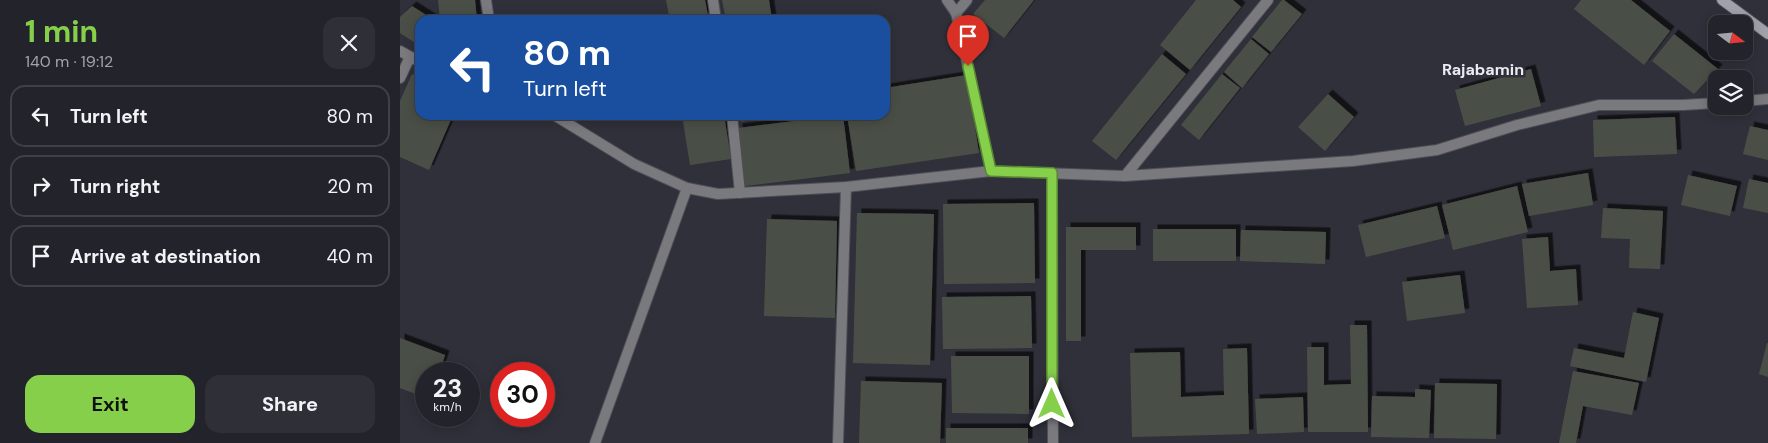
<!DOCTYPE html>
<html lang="en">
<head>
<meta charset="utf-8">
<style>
	body { margin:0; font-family:"DM Sans",sans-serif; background:#2f3037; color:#f1f3f6; height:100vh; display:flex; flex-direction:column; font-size:19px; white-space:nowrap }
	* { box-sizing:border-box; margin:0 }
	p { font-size:16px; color:#a3a4a9 }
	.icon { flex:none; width:28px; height:28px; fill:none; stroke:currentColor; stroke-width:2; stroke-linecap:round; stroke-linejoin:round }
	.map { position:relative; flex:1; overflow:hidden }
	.side { display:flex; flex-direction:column; background:#23242b; width:400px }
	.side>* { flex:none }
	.top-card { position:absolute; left:15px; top:15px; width:475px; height:105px; border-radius:15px; box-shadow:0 2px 12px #0003,0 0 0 1px #404147; background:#1a4fa0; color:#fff; overflow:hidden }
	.needle { width:32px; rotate:106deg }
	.fabs { position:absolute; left:1308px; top:15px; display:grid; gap:10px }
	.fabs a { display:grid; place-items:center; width:45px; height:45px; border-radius:10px; background:#23242b; box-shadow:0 2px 12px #0003,0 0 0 1px #404147; font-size:25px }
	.speed { position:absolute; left:15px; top:362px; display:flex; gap:10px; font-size:25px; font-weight:700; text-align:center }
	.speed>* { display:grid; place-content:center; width:65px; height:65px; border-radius:50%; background:#23242b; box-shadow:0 2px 12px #0003,0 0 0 1px #404147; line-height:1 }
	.speed small { font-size:12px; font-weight:400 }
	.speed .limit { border:8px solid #d22; background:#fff; color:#111 }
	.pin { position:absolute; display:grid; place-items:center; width:42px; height:42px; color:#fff; margin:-51px -21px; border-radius:50% 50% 50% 0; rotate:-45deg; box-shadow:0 0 5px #0007 }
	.pin .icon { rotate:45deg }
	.me { position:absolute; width:55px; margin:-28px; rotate:0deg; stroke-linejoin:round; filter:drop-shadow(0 0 4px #0008) }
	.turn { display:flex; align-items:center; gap:18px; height:105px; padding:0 25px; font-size:22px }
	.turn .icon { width:65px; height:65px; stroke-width:2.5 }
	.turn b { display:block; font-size:35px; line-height:42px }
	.round { display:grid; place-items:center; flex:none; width:52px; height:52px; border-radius:15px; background:#2f3037 }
	.headline { display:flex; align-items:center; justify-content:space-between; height:85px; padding:0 25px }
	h1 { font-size:30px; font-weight:700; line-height:38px; color:#86cf4b }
	.button { display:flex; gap:10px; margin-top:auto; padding:10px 25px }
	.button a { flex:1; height:58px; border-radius:15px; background:#86cf4b; color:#111; font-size:20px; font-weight:700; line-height:58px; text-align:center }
	.button a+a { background:#2f3037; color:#f1f3f6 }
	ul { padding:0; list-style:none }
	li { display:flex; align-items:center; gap:15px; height:62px; margin:0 10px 8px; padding:0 15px; border:2px solid #404147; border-radius:15px }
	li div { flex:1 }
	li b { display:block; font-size:19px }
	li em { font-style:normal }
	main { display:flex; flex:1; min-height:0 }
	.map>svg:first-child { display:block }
	.building { fill:#4a5047; filter:url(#shadow) }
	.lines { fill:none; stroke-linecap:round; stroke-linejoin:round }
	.street-casing { stroke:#4d4e57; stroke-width:12 }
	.secondary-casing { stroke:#4d4e57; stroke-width:12 }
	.street { stroke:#79797e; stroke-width:10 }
	.secondary { stroke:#a1a2a9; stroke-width:10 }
	.route-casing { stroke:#578731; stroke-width:12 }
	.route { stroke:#86cf4b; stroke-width:9 }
	.labels { text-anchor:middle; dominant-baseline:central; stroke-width:5; stroke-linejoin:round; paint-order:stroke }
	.quarter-label { font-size:16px; font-weight:bold; fill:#ebecf2; stroke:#2f3039 }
</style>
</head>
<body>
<main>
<section class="side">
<div class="headline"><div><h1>1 min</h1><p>140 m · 19:12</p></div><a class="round"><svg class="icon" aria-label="close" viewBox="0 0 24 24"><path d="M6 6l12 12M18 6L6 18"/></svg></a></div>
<ul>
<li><svg class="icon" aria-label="left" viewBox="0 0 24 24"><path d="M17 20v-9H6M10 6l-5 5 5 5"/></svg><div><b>Turn left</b></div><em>80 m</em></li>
<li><svg class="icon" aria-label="right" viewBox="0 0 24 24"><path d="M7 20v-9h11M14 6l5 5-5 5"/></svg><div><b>Turn right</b></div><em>20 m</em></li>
<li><svg class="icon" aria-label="arrive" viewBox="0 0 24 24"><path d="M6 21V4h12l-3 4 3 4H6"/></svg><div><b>Arrive at destination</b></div><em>40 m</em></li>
</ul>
<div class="button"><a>Exit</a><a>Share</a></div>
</section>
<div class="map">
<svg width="1368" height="443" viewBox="0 0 1368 443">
	<defs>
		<filter id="shadow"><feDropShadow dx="4.5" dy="-4.5" stdDeviation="0" flood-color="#0009"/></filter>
	</defs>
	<rect width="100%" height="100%" fill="#2f3039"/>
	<!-- building -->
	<g class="building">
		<polygon points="38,0 75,0 77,20 40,20"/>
		<polygon points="266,0 305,0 308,16 286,20 270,20"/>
		<polygon points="322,0 369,0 372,20 326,20"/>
		<polygon points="585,0 634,0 604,38 573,14"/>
		<polygon points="796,0 833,0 841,7 790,70 760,45"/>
		<polygon points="882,0 884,0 902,14 871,52 852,37"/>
		<polygon points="1181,0 1231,0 1270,31 1244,65 1174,9"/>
		<polygon points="12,6 34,20 20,20 20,46 0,33 0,17"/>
		<polygon points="1274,34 1318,69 1294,94 1252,61"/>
		<polygon points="851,39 869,54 842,88 824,72"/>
		<polygon points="762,54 786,74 716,160 692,141"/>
		<polygon points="1131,69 1141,106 1065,126 1055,90"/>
		<polygon points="12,74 20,78 20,115 53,115 29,170 0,157 0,101"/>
		<polygon points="822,74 840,88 799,140 781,125"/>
		<polygon points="567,75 579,153 456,171 447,115 485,115 485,88"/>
		<polygon points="928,94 954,117 925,151 898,127"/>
		<polygon points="282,115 324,115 331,159 290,165"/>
		<polygon points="340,115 378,115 378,116 341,122"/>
		<polygon points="443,115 450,173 345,186 338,128"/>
		<polygon points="1275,117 1277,154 1194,157 1193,120"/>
		<polygon points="1350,126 1368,130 1368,160 1343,154"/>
		<polygon points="1188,173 1193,205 1129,216 1122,184"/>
		<polygon points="1288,175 1337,186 1330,216 1281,205"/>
		<polygon points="1349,179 1368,183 1368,213 1343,208"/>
		<polygon points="1117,186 1128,232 1053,250 1042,205"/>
		<polygon points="634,203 635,283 544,284 543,204"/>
		<polygon points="1037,206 1045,238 966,257 958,225"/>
		<polygon points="1203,208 1263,211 1260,269 1229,268 1230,239 1201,238"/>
		<polygon points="457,213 534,214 530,365 453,363"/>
		<polygon points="367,219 437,221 435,318 364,316"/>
		<polygon points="666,227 736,227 736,250 681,250 681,341 666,341"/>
		<rect x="753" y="229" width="83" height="32"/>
		<polygon points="841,230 926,232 925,264 840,261"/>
		<polygon points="1148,237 1150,271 1176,269 1178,305 1127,308 1122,239"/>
		<polygon points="1060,275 1065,313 1007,321 1002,282"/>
		<polygon points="631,296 632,348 543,349 542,297"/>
		<polygon points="1233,312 1259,318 1246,382 1170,366 1174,348 1224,358"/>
		<polygon points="950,325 967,325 968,432 908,432 907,347 924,347 924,385 951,384"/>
		<polygon points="0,338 45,355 39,374 26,374 26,398 0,388"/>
		<polygon points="1367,343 1368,343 1368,377 1359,374"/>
		<polygon points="847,348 849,434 732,437 730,353 780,352 781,397 824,395 823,349"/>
		<polygon points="551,356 629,356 629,414 552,413"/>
		<polygon points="1173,371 1239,383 1232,415 1183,406 1176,443 1159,443"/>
		<polygon points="461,381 542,383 540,443 459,443"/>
		<polygon points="1035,383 1097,384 1096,439 1034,438"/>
		<polygon points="1015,389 1031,390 1029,438 971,437 972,396 1015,397"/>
		<polygon points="903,397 904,432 857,434 855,399"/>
		<rect x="546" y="428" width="82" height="15"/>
	</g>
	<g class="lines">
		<defs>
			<g id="street">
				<polyline points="86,0 89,20"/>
				<polyline points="313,0 316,20"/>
				<polyline points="547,0 556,13 591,171"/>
				<polyline points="556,13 567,0"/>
				<polyline points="0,51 20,62"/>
				<polyline points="0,78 10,57"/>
				<polyline points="1344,101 1368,99"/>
				<polyline points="154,115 234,164 287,188 318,194 446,187 591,171 725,176 953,161 1037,150 1117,125 1199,105 1283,105 1316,103"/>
				<polyline points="332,115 340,193"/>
				<polyline points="652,173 653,443"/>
				<polyline points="725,176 868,0"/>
				<polyline points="195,443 287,188"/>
				<polyline points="438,443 446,187"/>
			</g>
			<polyline id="secondary" points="1322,0 1368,34"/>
		</defs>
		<!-- street casing -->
		<use href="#street" class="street-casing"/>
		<!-- secondary casing -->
		<use href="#secondary" class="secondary-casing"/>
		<!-- street -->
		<use href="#street" class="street"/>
		<!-- secondary -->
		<use href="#secondary" class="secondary"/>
	</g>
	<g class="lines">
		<defs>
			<polyline id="route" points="568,66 591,171 652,173 652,404"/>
		</defs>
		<!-- route casing -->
		<use href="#route" class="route-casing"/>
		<!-- route -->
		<use href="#route" class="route"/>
	</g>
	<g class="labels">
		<!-- quarter labels -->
		<g class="quarter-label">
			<text x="1083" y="69">Rajabamin</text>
		</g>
	</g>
</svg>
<div class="fabs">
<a><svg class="needle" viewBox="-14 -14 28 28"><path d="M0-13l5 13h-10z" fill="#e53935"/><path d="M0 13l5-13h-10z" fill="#a3a4a9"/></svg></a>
<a><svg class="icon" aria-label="layers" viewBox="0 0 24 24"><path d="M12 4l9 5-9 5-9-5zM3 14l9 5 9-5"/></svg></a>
</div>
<div class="speed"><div>23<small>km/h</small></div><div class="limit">30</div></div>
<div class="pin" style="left:568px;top:66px;background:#d93025"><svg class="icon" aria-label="arrive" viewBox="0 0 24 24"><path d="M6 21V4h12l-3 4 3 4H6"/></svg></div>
<svg class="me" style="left:652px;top:404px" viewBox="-20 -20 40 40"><path d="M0-17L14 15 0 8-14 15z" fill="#86cf4b" stroke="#fff" stroke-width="4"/></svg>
<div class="top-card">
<div class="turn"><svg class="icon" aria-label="left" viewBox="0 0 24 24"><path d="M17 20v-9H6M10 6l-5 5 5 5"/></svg><div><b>80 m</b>Turn left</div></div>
</div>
</div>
</main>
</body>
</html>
